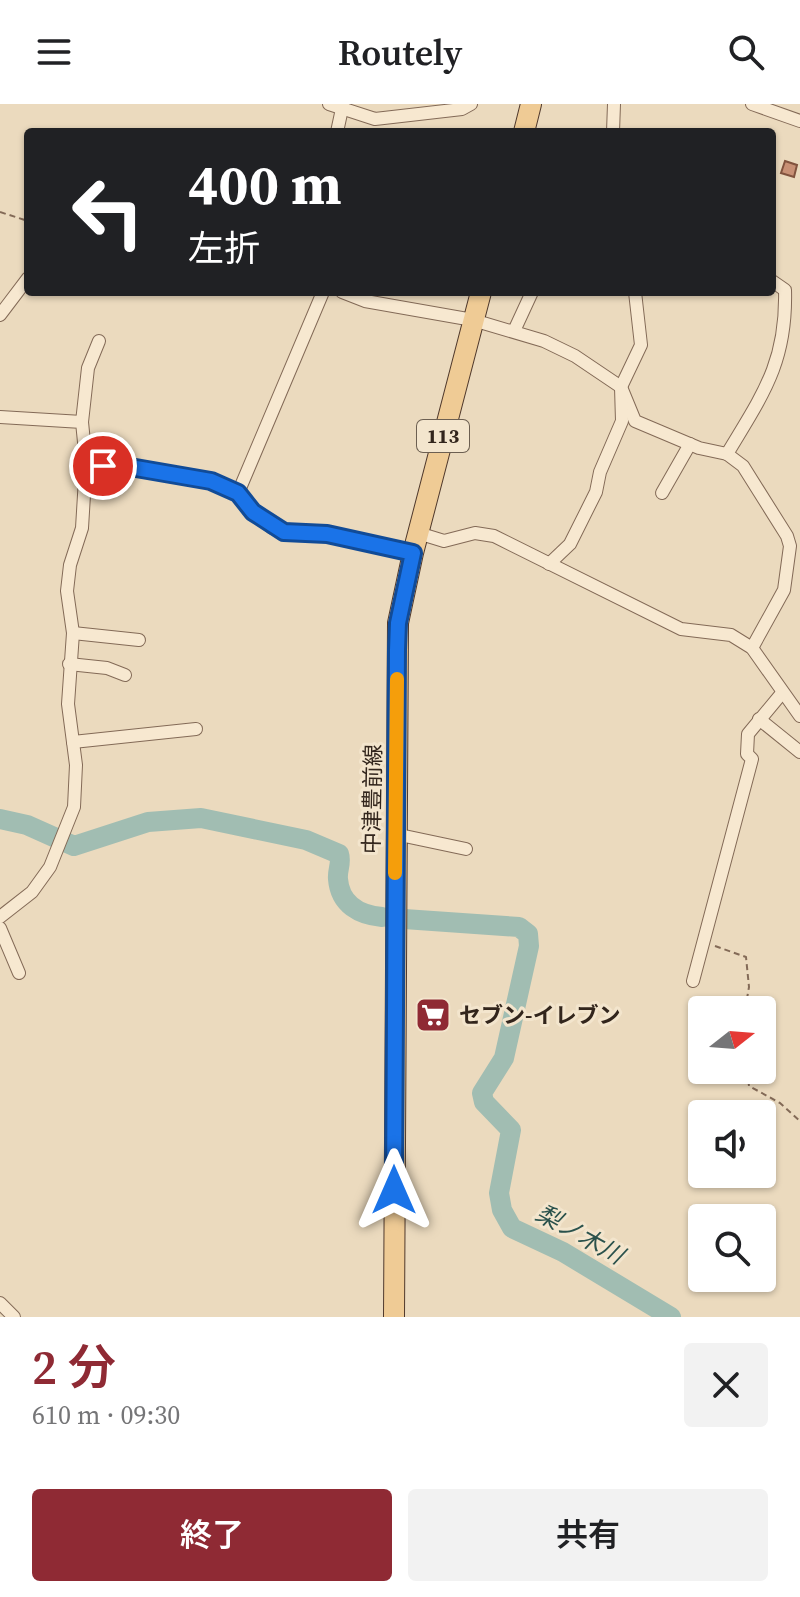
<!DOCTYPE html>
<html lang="ja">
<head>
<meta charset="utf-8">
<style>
	body { margin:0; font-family:"Source Serif 4","Noto Sans JP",serif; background:#f2f2f2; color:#202124; height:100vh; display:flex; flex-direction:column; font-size:30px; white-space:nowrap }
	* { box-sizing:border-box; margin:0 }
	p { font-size:26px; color:#757577 }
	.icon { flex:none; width:44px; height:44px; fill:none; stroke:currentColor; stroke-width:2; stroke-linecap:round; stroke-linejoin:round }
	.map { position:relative; height:1213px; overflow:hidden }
	.details { display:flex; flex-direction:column; background:#fff; flex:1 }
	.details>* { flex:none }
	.top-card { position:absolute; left:24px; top:24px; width:752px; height:168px; border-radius:8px; box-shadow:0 2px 6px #0004; background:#202124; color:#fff; overflow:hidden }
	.needle { width:52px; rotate:73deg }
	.controls { position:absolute; left:688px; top:892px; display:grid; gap:16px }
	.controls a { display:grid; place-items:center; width:88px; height:88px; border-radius:8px; background:#fff; box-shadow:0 2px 6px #0004; font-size:40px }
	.pin { position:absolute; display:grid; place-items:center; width:68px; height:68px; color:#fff; margin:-34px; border:4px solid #fff; border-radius:50%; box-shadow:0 2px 8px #0007 }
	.me { position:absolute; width:88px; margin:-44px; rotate:0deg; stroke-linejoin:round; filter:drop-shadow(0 0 6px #0008) }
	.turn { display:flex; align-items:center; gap:28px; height:168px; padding:0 32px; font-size:36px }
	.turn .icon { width:104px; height:104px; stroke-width:2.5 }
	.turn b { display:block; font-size:56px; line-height:68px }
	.round { display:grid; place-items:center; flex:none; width:84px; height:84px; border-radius:8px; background:#f2f2f2 }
	.headline { display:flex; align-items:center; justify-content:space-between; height:136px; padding:0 32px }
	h1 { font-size:48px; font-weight:600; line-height:60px; color:#8f2a34 }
	.cta { display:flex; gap:16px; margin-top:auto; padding:16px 32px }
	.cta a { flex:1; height:92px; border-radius:8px; background:#8f2a34; color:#fff; font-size:32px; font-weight:600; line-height:92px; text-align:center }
	.cta a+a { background:#f2f2f2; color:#202124 }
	header { display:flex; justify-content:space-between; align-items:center; height:104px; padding:0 32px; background:#fff; font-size:36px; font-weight:600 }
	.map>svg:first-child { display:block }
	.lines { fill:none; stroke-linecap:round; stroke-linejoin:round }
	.river { stroke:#a1bdb2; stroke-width:20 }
	.building { fill:#c89075; stroke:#81533e; stroke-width:2 }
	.street-casing { stroke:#836a57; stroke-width:14 }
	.primary-casing { stroke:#50392c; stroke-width:22 }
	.path { stroke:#836a57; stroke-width:2; stroke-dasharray:6 4; stroke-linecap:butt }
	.street { stroke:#f7e8d0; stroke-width:12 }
	.primary { stroke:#efcb95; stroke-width:20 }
	.route-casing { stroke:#114b97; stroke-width:20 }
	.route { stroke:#1a73e8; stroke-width:14 }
	.slow { stroke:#f59e0b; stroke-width:14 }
	.labels { text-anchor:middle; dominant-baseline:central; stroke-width:6; stroke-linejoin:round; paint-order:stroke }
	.shield { fill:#f3e5cd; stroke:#6c5f51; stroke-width:2 }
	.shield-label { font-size:20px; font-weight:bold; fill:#32251c }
	.street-label { font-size:22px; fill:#32251c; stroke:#f3e5cd }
	.poi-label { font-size:22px; font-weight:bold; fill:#32251c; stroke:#f3e5cd; text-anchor:start }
	.water-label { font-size:24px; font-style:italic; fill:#2b524c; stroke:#f3e5cd }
</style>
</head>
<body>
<header><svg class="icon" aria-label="menu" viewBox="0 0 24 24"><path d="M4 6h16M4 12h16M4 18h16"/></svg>Routely<svg class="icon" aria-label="search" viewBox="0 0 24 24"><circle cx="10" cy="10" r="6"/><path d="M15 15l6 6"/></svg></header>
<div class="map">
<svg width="800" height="1213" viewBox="0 0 800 1213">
	<rect width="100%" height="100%" fill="#ebdabe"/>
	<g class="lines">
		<!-- river -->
		<g class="river">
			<path d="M0 715 27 721 74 742 148 718 201 714 306 736 339 750C342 759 337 766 338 775 340 801 360 811 382 813"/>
			<polyline points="404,815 519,823 528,830 529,842 504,954 482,989 484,998 511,1026 499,1089 502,1106 512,1124 563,1148 671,1213"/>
		</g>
	</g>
	<!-- building -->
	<polygon class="building" points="785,57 797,61 794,73 781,69"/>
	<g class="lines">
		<defs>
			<g id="street">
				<polyline points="329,0 375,15 462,5 471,0"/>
				<polyline points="752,0 800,17"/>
				<polyline points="337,28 343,0"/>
				<polyline points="613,28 614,0"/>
				<polyline points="342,188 365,197 473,216 544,237 575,252 621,283 635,317 699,344 727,350 743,362 787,432 790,442 784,486 752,544"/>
				<polyline points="0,211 28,174"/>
				<polyline points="514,227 532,188"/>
				<polyline points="0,313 82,318 86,358 82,424 70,461 67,487 73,529 68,600 76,661 74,703 50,763 32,788 0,813"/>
				<polyline points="82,318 88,264 99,237"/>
				<path d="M727 350C763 290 787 258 785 186L772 177"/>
				<polyline points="86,358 211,377 238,389 253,408 272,424 327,430 413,449"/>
				<polyline points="238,389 323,188"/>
				<polyline points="662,389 690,340"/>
				<polyline points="418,429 444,437 475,429 494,432 681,525 731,531 752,544 800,612"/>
				<polyline points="549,460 570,440 596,388 600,368 622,317 621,283 641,241 635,188"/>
				<polyline points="73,529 139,536"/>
				<polyline points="69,560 107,564 125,571"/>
				<polyline points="759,615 800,648"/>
				<polyline points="73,638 196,625"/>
				<polyline points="395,730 466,745"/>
				<polyline points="0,824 19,869"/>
				<polyline points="693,877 752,655 747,650 748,630 782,589"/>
				<polyline points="0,1199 14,1213"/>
			</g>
			<g id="primary">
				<polyline points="524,28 531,0"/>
				<polyline points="394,1213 398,519 413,449 481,188"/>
			</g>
		</defs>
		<!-- street casing -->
		<use href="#street" class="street-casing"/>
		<!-- primary casing -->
		<use href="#primary" class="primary-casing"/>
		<!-- path -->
		<g class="path">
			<polyline points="0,108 28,117"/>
			<polyline points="715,842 746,853 749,883 745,906"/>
			<polyline points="747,966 749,982 780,999 800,1017"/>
		</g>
		<!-- street -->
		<use href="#street" class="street"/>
		<!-- primary -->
		<use href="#primary" class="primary"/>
	</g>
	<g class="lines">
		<defs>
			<polyline id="route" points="103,362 130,363 211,377 238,389 253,408 284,428 327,430 413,449 398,519 397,546 394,1086"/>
		</defs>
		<!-- route casing -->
		<use href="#route" class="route-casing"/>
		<!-- route -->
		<use href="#route" class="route"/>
		<!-- slow -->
		<polyline class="slow" points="395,769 397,575"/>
	</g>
	<!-- icons -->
	<defs>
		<symbol id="supermarket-square" viewBox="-11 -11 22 22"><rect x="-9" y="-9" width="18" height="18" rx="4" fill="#8f2a34" stroke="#f3e5cd"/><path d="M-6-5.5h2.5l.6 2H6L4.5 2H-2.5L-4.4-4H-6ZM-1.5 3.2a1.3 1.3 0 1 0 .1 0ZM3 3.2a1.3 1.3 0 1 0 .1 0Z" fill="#fff"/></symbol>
	</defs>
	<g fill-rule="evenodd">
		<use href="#supermarket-square" x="413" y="891" width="40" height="40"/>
	</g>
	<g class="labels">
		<!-- shield labels -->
		<rect class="shield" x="417" y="316" width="52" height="32" rx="6"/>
		<g class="shield-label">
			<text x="443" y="332">113</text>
		</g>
		<!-- street labels -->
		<g class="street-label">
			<text transform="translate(372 695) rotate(-89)">中津豊前線</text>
		</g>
		<!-- poi labels -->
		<g class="poi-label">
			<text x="459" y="911">セブン-イレブン</text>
		</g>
		<!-- water labels -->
		<g class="water-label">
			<text transform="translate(580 1130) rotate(29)">梨ノ木川</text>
		</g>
	</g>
</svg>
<div class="controls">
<a><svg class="needle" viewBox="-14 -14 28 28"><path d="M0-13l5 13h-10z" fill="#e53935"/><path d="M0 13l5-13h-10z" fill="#757577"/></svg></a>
<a><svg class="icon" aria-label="sound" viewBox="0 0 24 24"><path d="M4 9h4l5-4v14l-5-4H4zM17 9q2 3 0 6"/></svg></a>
<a><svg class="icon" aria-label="search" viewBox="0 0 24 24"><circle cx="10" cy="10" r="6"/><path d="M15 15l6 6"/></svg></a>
</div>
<div class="pin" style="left:103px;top:362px;background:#d93025"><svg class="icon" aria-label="arrive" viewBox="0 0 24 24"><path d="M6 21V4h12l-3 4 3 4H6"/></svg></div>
<svg class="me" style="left:394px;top:1086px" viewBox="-20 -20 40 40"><path d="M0-17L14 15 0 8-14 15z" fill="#1a73e8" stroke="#fff" stroke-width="4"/></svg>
<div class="top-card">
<div class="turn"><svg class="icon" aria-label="left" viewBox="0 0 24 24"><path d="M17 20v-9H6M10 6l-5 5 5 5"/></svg><div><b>400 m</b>左折</div></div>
</div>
</div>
<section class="details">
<div class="headline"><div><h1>2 分</h1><p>610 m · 09:30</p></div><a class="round"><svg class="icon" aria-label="close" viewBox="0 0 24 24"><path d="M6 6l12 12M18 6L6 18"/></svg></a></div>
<div class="cta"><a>終了</a><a>共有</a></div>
</section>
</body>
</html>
